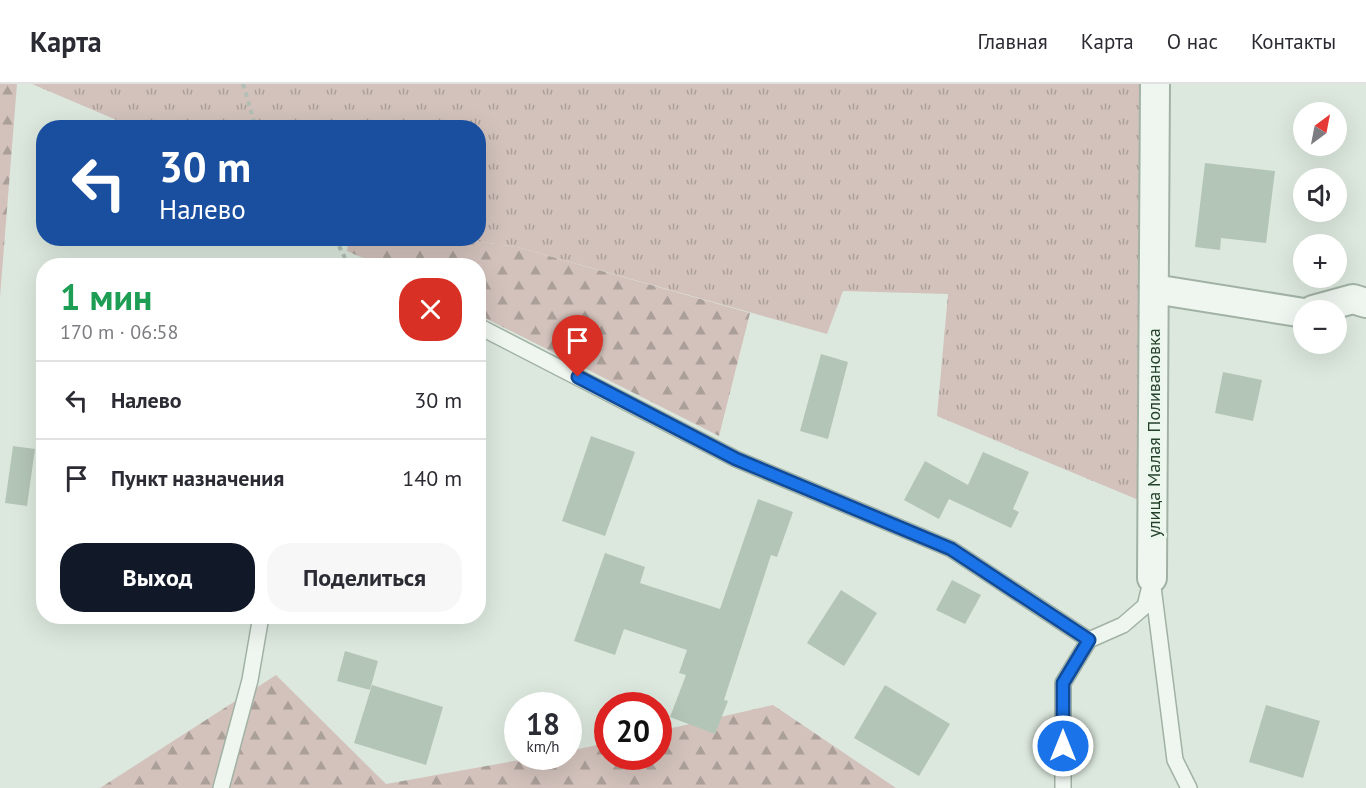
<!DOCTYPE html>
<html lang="ru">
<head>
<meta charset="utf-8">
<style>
	body { margin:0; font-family:"PT Sans",sans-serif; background:#f7f7f7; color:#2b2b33; height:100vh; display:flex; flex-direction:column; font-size:22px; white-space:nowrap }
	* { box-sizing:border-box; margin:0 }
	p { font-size:20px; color:#7c7c81 }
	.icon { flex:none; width:33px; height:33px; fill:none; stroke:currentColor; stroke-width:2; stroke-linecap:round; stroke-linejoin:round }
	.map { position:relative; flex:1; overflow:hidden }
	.details { position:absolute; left:36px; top:174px; width:450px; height:366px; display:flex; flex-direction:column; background:#fff; border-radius:24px; box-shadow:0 6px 24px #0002 }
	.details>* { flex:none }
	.banner { position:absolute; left:36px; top:36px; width:450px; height:126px; border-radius:24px; box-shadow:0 6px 24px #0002; background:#1a4fa0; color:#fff; overflow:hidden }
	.needle { width:39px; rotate:32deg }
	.buttons { position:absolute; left:1293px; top:18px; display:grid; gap:12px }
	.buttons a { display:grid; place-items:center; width:54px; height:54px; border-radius:50%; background:#fff; box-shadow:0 6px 24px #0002; font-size:30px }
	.speed { position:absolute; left:504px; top:608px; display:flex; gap:12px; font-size:30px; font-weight:700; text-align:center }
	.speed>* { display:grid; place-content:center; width:78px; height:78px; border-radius:50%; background:#fff; box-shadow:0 6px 24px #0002; line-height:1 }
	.speed small { font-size:15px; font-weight:400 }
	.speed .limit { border:9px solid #d22; background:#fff; color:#111 }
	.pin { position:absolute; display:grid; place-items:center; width:51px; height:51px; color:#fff; margin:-62px -26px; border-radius:50% 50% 50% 0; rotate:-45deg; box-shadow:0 0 6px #0007 }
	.pin .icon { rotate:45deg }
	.me { position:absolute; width:66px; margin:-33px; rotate:0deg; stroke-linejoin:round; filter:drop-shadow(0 0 4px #0008) }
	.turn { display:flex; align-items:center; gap:21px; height:126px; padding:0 24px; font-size:27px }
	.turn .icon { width:78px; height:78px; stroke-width:2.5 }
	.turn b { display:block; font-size:42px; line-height:51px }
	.round { display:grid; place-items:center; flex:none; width:63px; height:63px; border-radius:24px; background:#f7f7f7 }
	.summary { display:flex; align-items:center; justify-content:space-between; height:102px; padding:0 24px }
	h1 { font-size:36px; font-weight:700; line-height:45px; color:#1e9e55 }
	.button { display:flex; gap:12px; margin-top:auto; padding:12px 24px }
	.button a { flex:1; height:69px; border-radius:24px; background:#111827; color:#fff; font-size:24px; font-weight:700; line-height:69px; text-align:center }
	.button a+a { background:#f7f7f7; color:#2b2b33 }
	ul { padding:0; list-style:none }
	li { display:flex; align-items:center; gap:18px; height:78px; padding:0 24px; border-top:2px solid #e1e1e2 }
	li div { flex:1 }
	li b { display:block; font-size:22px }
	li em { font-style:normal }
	header { display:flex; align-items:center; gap:36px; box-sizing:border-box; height:84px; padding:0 30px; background:#fff; border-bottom:2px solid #e1e1e2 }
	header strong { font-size:28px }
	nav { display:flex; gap:33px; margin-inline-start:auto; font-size:21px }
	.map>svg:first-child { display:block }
	.grass { fill:url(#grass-tufts) }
	.forest { fill:url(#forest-firs) }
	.building { fill:#b3c5b6 }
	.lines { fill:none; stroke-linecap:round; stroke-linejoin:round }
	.service-casing { stroke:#a1b2a4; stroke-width:18 }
	.minor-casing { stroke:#a1b2a4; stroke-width:32 }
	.path { stroke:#b2bfb4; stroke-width:4; stroke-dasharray:4.5 4.5; stroke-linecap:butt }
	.service { stroke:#eff6f0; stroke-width:15 }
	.minor { stroke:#eff6f0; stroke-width:28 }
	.route-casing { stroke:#114b97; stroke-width:15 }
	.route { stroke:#1a73e8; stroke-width:10 }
	.labels { text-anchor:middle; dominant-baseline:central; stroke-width:6; stroke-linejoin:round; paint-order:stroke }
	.street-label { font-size:18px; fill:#244029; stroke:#ebf6ed }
</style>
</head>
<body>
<header>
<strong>Карта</strong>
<nav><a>Главная</a><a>Карта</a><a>О нас</a><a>Контакты</a></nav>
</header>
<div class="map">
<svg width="1366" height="704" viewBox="0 0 1366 704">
	<defs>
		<pattern id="grass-tufts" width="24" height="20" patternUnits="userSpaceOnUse" patternTransform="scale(1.5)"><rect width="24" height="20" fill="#d3c2bc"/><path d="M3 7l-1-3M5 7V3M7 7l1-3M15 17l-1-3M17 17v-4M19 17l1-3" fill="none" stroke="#ab9f99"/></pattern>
		<pattern id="forest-firs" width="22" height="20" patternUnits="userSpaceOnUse" patternTransform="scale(1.5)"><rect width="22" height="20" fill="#d3c2bc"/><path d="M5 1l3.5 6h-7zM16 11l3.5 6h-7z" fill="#ab9f99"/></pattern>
	</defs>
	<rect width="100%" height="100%" fill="#dce8de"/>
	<!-- grass -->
	<polygon class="grass" points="32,0 1144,0 1141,417 937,332 948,210 843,207 827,250 517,163 461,155 478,154 478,44 133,43"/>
	<!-- forest -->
	<g class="forest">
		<polygon points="0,0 17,0 0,213"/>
		<polygon points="349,155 461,155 517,163 750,229 719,352 479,231 478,182 379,181 347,167"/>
		<polygon points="276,591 386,700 542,672 568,672 569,667 607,659 608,672 658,672 659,647 773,621 896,704 100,704"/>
	</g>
	<!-- building -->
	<g class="building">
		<polygon points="1205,79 1275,87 1266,159 1221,154 1220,166 1195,163"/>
		<polygon points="821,270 848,278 828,355 800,347"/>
		<polygon points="1223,288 1262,296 1253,337 1215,329"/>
		<polygon points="591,352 635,368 605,452 562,437"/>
		<polygon points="13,362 35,365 27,422 5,419"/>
		<polygon points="983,368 1029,388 1013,425 1019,428 1011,444 949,415 939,435 904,416 925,377 968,401"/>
		<polygon points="758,415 793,428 777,473 771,471 724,616 728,617 715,650 670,633 686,591 679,589 687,566 624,545 615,571 574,557 605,469 645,483 640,499 720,525"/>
		<polygon points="952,496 981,511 965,540 936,526"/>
		<polygon points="841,506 877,529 844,582 807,559"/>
		<polygon points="345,567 378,577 370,606 337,597"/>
		<polygon points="372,601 443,623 426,681 354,659"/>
		<polygon points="885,601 950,640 919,692 854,654"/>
		<polygon points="1266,621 1320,637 1303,694 1249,678"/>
	</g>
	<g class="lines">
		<defs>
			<g id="service">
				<polyline points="478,242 736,375 951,465 1089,556"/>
				<polyline points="1153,503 1175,676 1189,704"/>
				<polyline points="221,704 250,596 261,532"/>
				<polyline points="1063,704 1063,599 1089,556 1123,541 1145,522 1152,494"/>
			</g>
			<g id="minor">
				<polyline points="1154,205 1304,229"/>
				<polyline points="1313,226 1353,215 1366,219"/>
				<polyline points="1152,494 1155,0"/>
			</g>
		</defs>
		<!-- service casing -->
		<use href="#service" class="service-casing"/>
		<!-- minor casing -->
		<use href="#minor" class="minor-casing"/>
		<!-- path -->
		<g class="path">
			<polyline points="243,0 256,44"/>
			<polyline points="335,154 349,182"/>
		</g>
		<!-- service -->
		<use href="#service" class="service"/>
		<!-- minor -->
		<use href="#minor" class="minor"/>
	</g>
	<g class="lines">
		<defs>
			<polyline id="route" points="578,293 736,375 951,465 1089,556 1063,599 1063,662"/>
		</defs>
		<!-- route casing -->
		<use href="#route" class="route-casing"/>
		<!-- route -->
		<use href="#route" class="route"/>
	</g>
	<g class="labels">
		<!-- street labels -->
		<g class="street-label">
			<text transform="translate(1153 349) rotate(-90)">улица Малая Поливановка</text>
		</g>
	</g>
</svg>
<div class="buttons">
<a><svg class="needle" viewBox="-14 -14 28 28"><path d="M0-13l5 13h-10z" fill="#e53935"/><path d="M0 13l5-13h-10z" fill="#7c7c81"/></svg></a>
<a><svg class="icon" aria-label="sound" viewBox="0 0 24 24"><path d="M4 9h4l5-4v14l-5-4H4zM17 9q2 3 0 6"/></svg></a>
<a>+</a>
<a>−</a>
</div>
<div class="speed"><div>18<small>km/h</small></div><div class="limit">20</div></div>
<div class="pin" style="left:578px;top:293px;background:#d93025"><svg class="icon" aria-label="arrive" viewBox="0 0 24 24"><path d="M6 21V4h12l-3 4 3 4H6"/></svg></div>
<svg class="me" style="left:1063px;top:662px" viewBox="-20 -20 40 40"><circle r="17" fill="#1a73e8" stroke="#fff" stroke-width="3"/><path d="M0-11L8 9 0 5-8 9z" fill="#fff"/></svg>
<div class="banner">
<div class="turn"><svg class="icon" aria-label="left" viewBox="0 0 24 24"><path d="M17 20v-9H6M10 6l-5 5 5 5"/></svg><div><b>30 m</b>Налево</div></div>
</div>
<section class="details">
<div class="summary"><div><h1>1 мин</h1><p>170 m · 06:58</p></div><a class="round" style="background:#d93025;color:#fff"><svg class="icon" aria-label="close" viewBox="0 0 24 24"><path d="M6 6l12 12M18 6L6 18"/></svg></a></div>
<ul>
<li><svg class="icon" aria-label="left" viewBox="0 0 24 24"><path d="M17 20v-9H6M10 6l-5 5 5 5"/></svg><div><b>Налево</b></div><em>30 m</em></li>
<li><svg class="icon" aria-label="arrive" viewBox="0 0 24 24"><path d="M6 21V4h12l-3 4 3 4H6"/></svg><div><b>Пункт назначения</b></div><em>140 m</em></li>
</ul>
<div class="button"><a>Выход</a><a>Поделиться</a></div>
</section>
</div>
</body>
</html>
